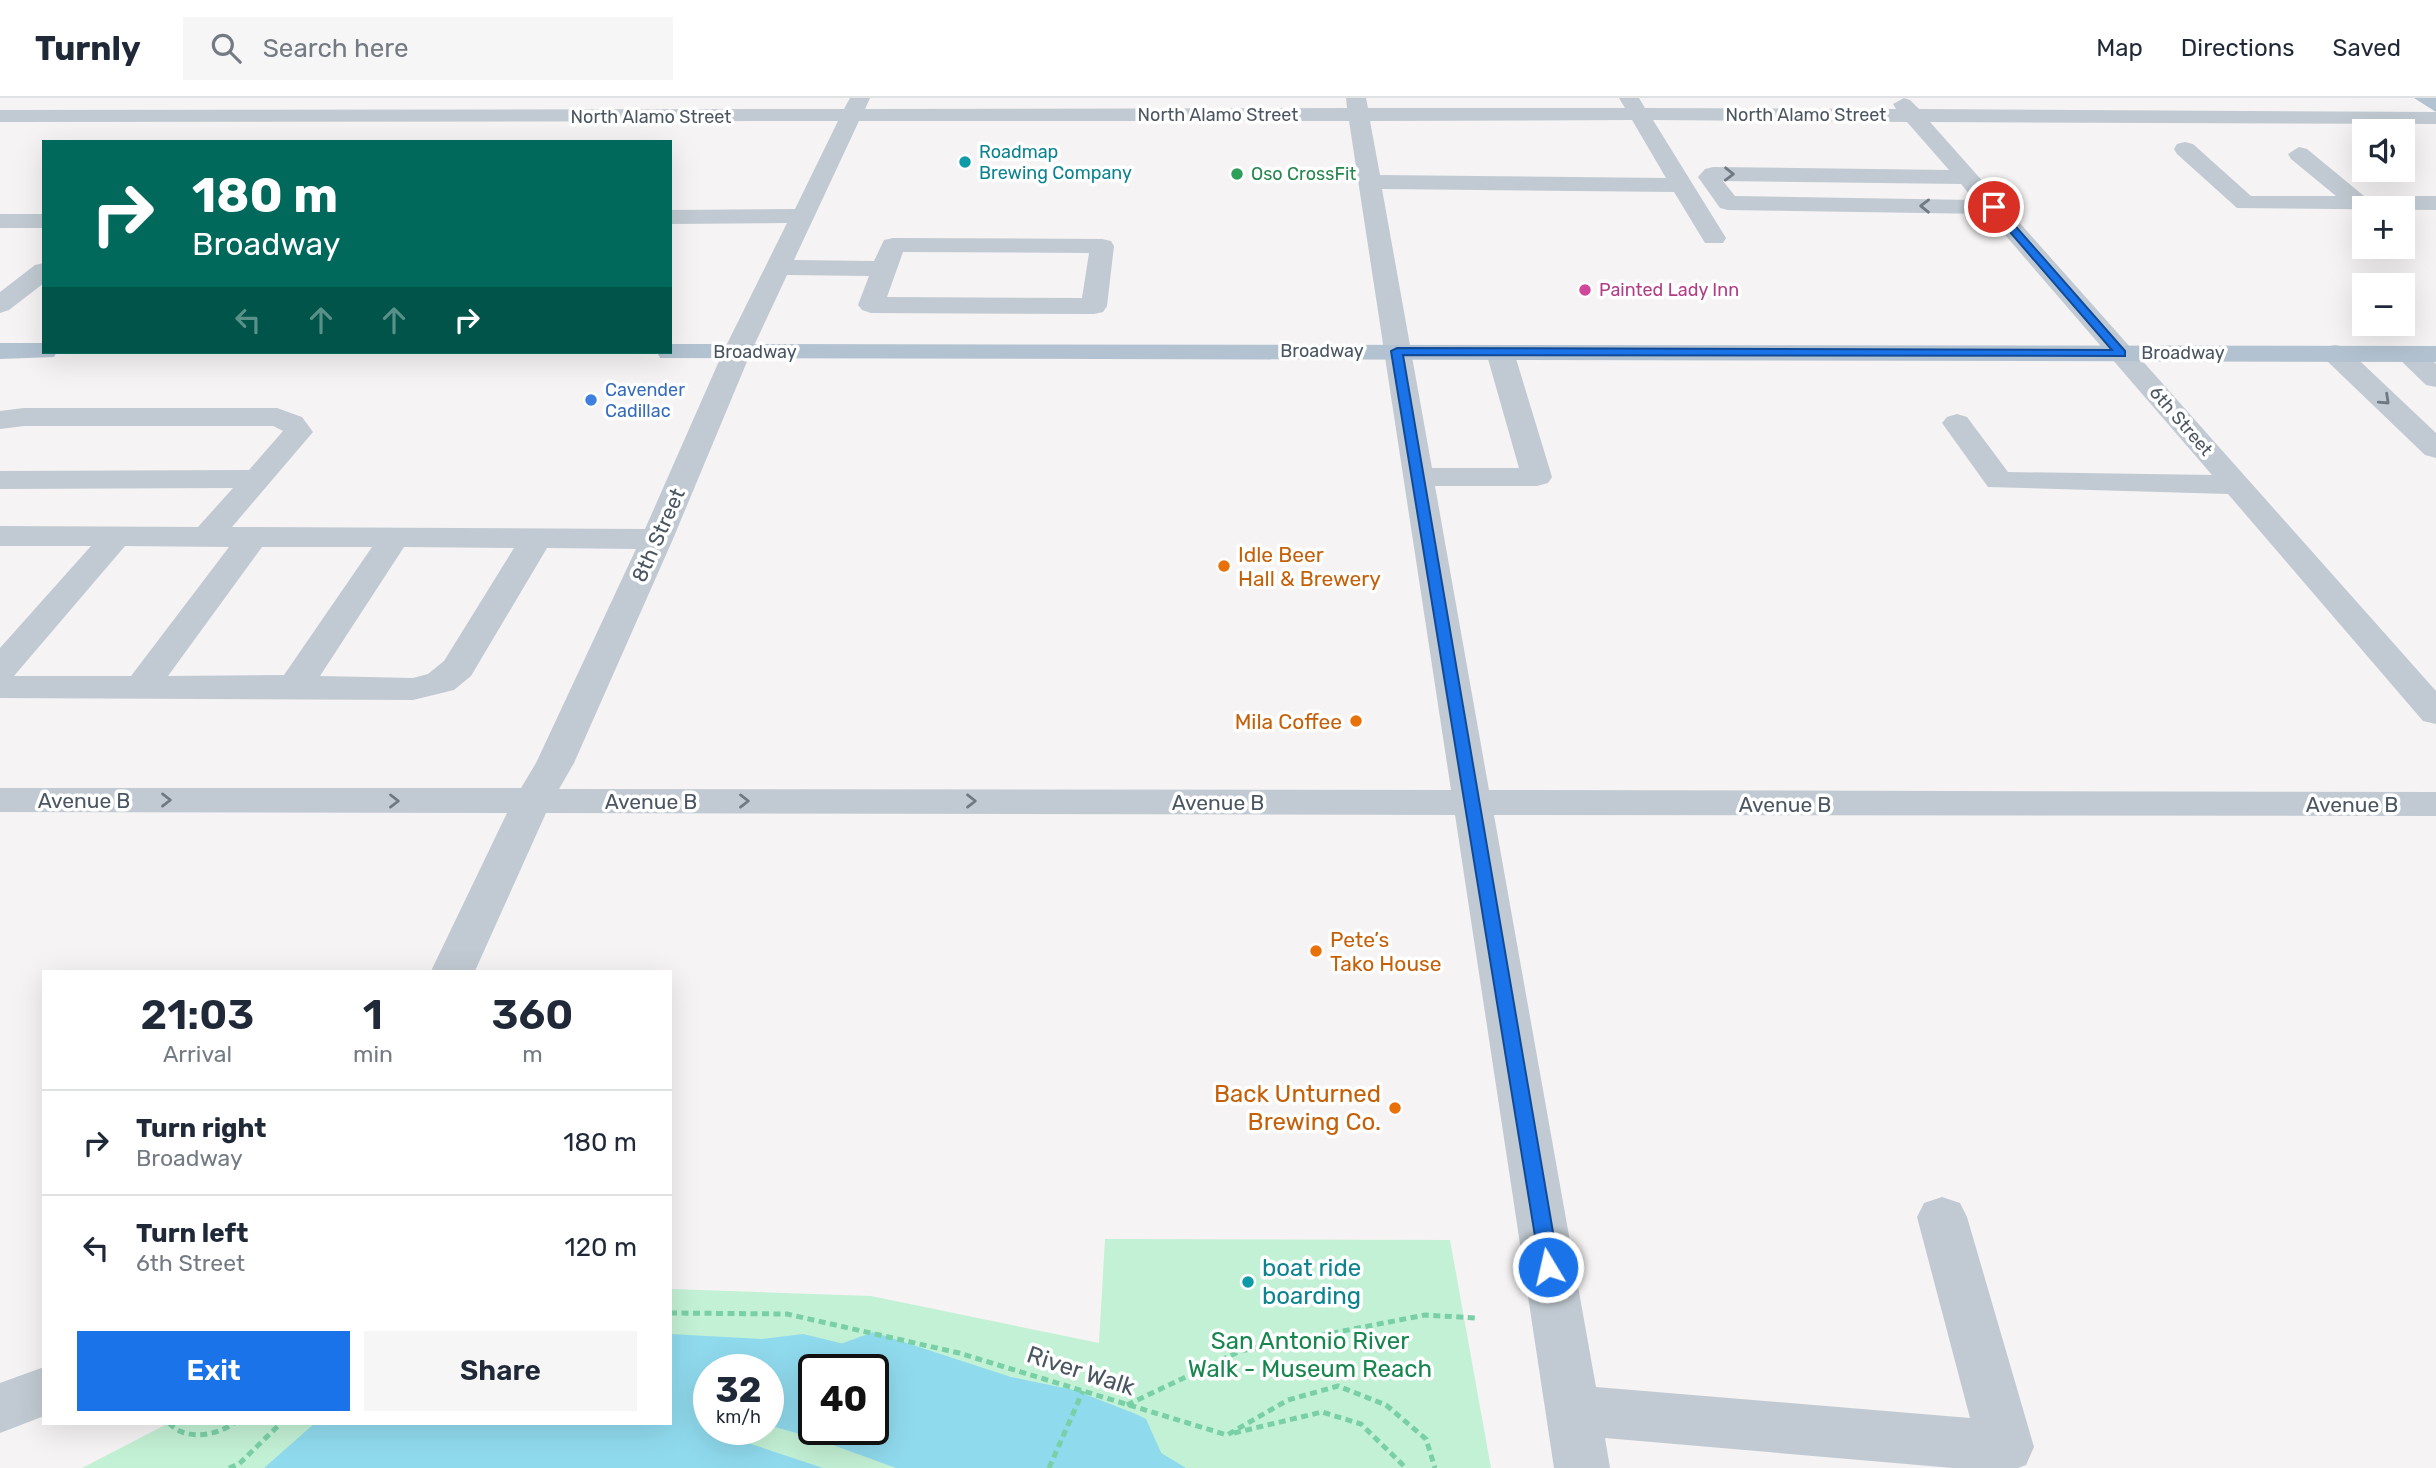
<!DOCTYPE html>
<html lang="en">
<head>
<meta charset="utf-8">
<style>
	body { margin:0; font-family:Rubik,sans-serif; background:#f6f6f7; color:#1f2937; height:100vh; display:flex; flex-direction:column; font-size:26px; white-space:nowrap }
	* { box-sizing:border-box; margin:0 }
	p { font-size:23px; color:#747a83 }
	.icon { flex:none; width:38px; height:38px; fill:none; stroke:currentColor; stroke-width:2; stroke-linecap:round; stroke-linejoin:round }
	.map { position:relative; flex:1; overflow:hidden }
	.side { position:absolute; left:42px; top:872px; width:630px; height:455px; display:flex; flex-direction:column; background:#fff; border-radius:0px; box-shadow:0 7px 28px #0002 }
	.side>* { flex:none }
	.hud { position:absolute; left:42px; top:42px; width:630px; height:214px; border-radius:0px; box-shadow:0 7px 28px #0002; background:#00695c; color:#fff; overflow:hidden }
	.fabs { position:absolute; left:2352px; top:21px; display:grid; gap:14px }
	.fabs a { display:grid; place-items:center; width:63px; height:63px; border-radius:0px; background:#fff; box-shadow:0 7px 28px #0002; font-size:35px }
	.speed { position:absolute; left:693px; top:1256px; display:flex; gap:14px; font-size:35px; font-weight:700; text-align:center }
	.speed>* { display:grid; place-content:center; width:91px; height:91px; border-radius:50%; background:#fff; box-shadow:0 7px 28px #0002; line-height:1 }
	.speed small { font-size:18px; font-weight:400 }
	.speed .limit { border:4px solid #111; border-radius:10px; background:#fff; color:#111 }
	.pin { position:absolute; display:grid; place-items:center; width:60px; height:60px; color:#fff; margin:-30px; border:4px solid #fff; border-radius:50%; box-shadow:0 2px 7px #0007 }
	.me { position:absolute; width:77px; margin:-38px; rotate:351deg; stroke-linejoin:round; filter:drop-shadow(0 0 5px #0008) }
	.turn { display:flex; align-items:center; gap:24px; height:147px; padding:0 35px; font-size:32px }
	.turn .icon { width:91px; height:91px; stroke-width:2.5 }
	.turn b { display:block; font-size:49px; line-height:60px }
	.lanes { display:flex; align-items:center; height:66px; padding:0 35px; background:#0003; justify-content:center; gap:35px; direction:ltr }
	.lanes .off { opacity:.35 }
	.eta { display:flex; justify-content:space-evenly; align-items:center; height:119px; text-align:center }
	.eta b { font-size:42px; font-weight:600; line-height:49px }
	.primary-button { display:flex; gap:14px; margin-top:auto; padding:14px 35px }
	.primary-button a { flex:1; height:80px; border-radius:0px; background:#1a73e8; color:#fff; font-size:28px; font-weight:600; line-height:80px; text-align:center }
	.primary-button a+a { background:#f6f6f7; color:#1f2937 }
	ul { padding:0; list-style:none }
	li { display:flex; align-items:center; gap:21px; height:105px; padding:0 35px; border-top:2px solid #e0e1e3 }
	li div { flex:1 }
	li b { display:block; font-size:26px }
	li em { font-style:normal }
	header { display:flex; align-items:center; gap:42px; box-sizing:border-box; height:98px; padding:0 35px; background:#fff; border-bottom:2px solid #e0e1e3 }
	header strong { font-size:33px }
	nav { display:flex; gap:38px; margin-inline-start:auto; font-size:24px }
	.search { width:490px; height:63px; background:#f6f6f7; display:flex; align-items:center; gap:18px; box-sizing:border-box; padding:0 24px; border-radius:0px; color:#747a83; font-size:26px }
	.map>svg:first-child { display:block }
	.green { fill:#c3f1d5; fill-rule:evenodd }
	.water { fill:#90daee; fill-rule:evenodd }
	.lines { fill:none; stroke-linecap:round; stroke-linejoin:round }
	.river { fill:#90daee; fill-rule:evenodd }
	.path { stroke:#7ad0a6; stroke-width:5; stroke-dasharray:7 4.5; stroke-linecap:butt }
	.minor { fill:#c1cad2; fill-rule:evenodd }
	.major { fill:#b3c2d1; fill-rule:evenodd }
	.oneway { stroke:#6e7983 }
	.route { fill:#1a73e8; stroke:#114b97; stroke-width:2 }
	.culture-dot { fill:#0f9aa8; stroke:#fff; stroke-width:2.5 }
	.leisure-dot { fill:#2e9e5b; stroke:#fff; stroke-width:2.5 }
	.hotel-dot { fill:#d1479c; stroke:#fff; stroke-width:2.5 }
	.shop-dot { fill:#3f7fe0; stroke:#fff; stroke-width:2.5 }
	.food-dot { fill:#e8710a; stroke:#fff; stroke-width:2.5 }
	.labels { text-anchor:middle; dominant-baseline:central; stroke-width:7; stroke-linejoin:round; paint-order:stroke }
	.far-street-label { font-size:18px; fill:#4a5661; stroke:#fff }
	.far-culture-label { font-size:18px; fill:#0d838f; stroke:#fff; text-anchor:start }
	.far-leisure-label { font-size:18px; fill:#27864d; stroke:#fff; text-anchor:start }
	.far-hotel-label { font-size:18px; fill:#b23c85; stroke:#fff; text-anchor:start }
	.far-shop-label { font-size:18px; fill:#366cbe; stroke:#fff; text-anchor:start }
	.street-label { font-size:21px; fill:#4a5661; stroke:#fff }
	.food-label { font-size:21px; fill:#c56008; stroke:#fff; text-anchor:start }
	.near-food-label { font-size:24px; fill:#c56008; stroke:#fff; text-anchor:end }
	.near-culture-label { font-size:24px; fill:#0d838f; stroke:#fff; text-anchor:start }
	.near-park-label { font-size:24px; fill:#17864f; stroke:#fff }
	.near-street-label { font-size:24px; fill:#4a5661; stroke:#fff }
</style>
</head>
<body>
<header>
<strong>Turnly</strong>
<div class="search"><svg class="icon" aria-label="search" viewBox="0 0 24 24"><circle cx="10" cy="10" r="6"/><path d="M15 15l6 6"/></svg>Search here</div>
<nav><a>Map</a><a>Directions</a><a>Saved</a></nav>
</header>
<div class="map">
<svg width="2436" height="1370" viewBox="0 0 2436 1370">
	<rect width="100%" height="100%" fill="#f5f3f3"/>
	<!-- green -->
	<path class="green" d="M1105 1141 1450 1142 1491 1370H82L169 1325H670L672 1191 871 1198 1099 1245ZM709 1272H768V1332H709ZM814 1272H873V1332H814Z"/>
	<!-- water -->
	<g class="water">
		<path d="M670 1236 762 1241 803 1236 931 1267 1032 1310 1003 1370H920L768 1327V1272H709V1332L823 1370H264L315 1325H670ZM814 1272H873V1332H814Z"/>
		<polygon points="1093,1314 1186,1370 1073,1370"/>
	</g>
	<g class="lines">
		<!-- river -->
		<polygon class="river" points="873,1234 1011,1279 1074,1292 1136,1316 1146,1321 1168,1370 896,1370 822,1343 817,1332 873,1332 873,1272 814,1272 814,1326 801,1298 822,1253"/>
		<!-- path -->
		<g class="path">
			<polyline points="670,1215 787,1216 959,1255 1227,1337 1288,1302 1338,1288 1386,1307 1426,1341 1435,1370"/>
			<polyline points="1127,1307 1240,1253 1425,1217 1476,1220"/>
			<path d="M169 1325C184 1343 217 1338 234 1325"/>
			<polyline points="1234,1335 1322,1314 1361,1326 1406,1370"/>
			<polyline points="229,1370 239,1366 281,1325"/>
			<polyline points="1049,1370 1083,1293"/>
		</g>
		<!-- minor -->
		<g class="minor">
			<path d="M850 0H870L865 11 1347 10 1346 0H1366L1368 10H1625L1619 0H1639L1645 10 1896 11 1893 6 1904 0 1910 2 1919 11 2436 14V26L1930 24 2436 593V626L2423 623 2228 396 1988 389 1942 325 1947 319 1957 316 1967 319 2008 374 2212 377 1987 116 1728 112 1720 110 1698 79 1705 71 1713 69 1949 72 1907 24 1653 22 1726 140 1723 145H1705L1674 94 1382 91 1432 370H1519L1486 254 1490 248H1510L1514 254 1552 379 1548 385 1537 388H1435L1489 692 2436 694V718L1494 717 1596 1289 1970 1320 1917 1119 1924 1105 1942 1099 1960 1105 1967 1119 2034 1349 2026 1367 2018 1370H1953L1605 1340 1610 1370H1554L1455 717 546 715 475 873H431L507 715 0 714V690H521L536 665 636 451 547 450 471 578 454 592 413 602 0 600V550L91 448H0V428L198 429 233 390 0 391V373L249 372 283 333 273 328H24L0 331V313L24 310H277L302 319 313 334 232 429 645 431 723 254 787 125 670 126V112L795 111 838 23 0 24V12L844 11ZM1632 22 1666 80 1380 77 1370 23ZM859 23H1349L1451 692 559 691 574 665 673 441 751 254 787 177 869 178 858 207 862 212 871 215 1094 216 1103 214 1107 208 1114 148 1111 143 1102 141 893 140 884 142 874 163 794 162ZM1723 83 1961 86 1974 102 1735 98ZM903 154 1089 155 1082 200 887 199ZM125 448 229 449 131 578H14ZM262 449H372L284 577 168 578ZM404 449 514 450 444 563 428 576 413 580 320 578Z"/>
			<polygon points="2185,44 2193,46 2251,98 2336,98 2291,61 2288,56 2299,49 2307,51 2364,98 2436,98 2436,112 2237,110 2177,56 2174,51 2177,46"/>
			<rect x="0" y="116" width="44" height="14"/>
			<polygon points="44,165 44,185 9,212 0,215 0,194 35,167"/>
			<polygon points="2335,247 2345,249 2436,335 2436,360 2425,357 2325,261 2321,255 2325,249"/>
			<polygon points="2408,248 2418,250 2436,266 2436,289 2426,287 2394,256 2398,250"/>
			<polygon points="44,1269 44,1318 0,1335 0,1285"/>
		</g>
		<!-- major -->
		<g class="major">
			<polygon points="2414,0 2436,0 2436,14"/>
			<polygon points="0,245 44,245 44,254 57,254 54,259 0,261"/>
			<polygon points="670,246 2436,248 2436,264 660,260 657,254 670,254"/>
		</g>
	</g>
	<!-- one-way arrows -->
	<defs><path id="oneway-chevron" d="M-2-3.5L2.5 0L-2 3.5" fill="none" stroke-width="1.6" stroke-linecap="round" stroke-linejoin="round" transform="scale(1.75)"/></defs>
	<g class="oneway">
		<use href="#oneway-chevron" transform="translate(1729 76) rotate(1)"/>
		<use href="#oneway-chevron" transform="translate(1925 108) rotate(-179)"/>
		<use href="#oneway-chevron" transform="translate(2385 302) rotate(43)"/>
		<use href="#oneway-chevron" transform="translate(166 702)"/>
		<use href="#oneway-chevron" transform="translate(394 703)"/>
		<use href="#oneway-chevron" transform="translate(744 703)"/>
		<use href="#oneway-chevron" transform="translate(971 703)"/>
	</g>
	<!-- route -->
	<polygon class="route" points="1990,107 1997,107 2125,253 2125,258 1403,257 1559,1169 1556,1175 1548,1178 1541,1175 1391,253 1397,250 2112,252 1990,111"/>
	<!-- markers -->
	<g class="culture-dot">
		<circle cx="965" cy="64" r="7"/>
		<circle cx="1248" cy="1184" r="7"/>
	</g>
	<circle class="leisure-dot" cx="1237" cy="76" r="7"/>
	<circle class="hotel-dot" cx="1585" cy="192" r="7"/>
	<circle class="shop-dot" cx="591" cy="302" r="7"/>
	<g class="food-dot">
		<circle cx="1224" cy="468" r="7"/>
		<circle cx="1356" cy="623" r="7"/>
		<circle cx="1316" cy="853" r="7"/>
		<circle cx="1395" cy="1010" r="7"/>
	</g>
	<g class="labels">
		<!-- far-street labels -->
		<g class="far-street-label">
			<text x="1218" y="17">North Alamo Street</text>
			<text x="1806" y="17">North Alamo Street</text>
			<text x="651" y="19">North Alamo Street</text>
			<text x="1322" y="253">Broadway</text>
			<text x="755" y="254">Broadway</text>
			<text x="2183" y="255">Broadway</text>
			<text transform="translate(2181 323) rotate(49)">6th Street</text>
		</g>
		<!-- far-culture labels -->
		<g class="far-culture-label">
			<text x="979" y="54">Roadmap<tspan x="979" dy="21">Brewing Company</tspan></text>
		</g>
		<!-- far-leisure labels -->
		<g class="far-leisure-label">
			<text x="1251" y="76">Oso CrossFit</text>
		</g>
		<!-- far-hotel labels -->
		<g class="far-hotel-label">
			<text x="1599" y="192">Painted Lady Inn</text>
		</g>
		<!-- far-shop labels -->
		<g class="far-shop-label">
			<text x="605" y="292">Cavender<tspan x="605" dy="21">Cadillac</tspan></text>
		</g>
		<!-- street labels -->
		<g class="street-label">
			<text transform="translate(658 437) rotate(-66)">8th Street</text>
			<text x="84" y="702">Avenue B</text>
			<text x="651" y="703">Avenue B</text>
			<text x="1218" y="704">Avenue B</text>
			<text x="1785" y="706">Avenue B</text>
			<text x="2352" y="706">Avenue B</text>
		</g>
		<!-- food labels -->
		<g class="food-label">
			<text x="1238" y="456">Idle Beer<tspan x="1238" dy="24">Hall &amp; Brewery</tspan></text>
			<text x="1342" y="623" text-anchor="end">Mila Coffee</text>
			<text x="1330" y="841">Pete’s<tspan x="1330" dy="24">Tako House</tspan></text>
		</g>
		<!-- near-food labels -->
		<g class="near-food-label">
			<text x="1381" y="996">Back Unturned<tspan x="1381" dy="28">Brewing Co.</tspan></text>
		</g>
		<!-- near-culture labels -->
		<g class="near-culture-label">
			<text x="1262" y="1170">boat ride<tspan x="1262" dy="28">boarding</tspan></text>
		</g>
		<!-- near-park labels -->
		<g class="near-park-label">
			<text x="1310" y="1243">San Antonio River<tspan x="1310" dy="28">Walk - Museum Reach</tspan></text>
		</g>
		<!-- near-street labels -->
		<g class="near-street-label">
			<text transform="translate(1081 1273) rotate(18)">River Walk</text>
		</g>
	</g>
</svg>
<div class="fabs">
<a><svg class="icon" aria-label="sound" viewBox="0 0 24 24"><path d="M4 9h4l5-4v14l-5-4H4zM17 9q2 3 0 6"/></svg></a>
<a>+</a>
<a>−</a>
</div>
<div class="speed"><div>32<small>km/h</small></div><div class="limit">40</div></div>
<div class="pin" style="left:1994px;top:109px;background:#d93025"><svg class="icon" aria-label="arrive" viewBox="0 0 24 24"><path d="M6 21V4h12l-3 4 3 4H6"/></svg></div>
<svg class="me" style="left:1548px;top:1169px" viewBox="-20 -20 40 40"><circle r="17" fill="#1a73e8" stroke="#fff" stroke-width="3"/><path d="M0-11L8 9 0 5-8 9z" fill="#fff"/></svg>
<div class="hud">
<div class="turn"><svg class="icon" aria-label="right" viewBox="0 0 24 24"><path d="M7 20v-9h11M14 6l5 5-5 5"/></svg><div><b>180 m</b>Broadway</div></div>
<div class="lanes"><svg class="icon off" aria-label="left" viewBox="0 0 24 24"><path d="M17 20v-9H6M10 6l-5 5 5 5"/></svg><svg class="icon off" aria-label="ahead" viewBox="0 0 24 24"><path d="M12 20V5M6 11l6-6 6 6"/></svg><svg class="icon off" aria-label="ahead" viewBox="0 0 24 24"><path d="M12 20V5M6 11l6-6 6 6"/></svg><svg class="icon" aria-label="right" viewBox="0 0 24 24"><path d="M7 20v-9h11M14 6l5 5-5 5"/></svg></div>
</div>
<section class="side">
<div class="eta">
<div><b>21:03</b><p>Arrival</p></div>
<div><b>1</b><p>min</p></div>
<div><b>360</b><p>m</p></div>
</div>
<ul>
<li><svg class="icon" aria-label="right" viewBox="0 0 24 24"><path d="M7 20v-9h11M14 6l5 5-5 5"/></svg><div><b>Turn right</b><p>Broadway</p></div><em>180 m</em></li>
<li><svg class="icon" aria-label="left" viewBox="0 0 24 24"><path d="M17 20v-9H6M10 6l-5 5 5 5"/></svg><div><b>Turn left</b><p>6th Street</p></div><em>120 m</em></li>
</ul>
<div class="primary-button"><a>Exit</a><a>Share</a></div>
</section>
</div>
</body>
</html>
